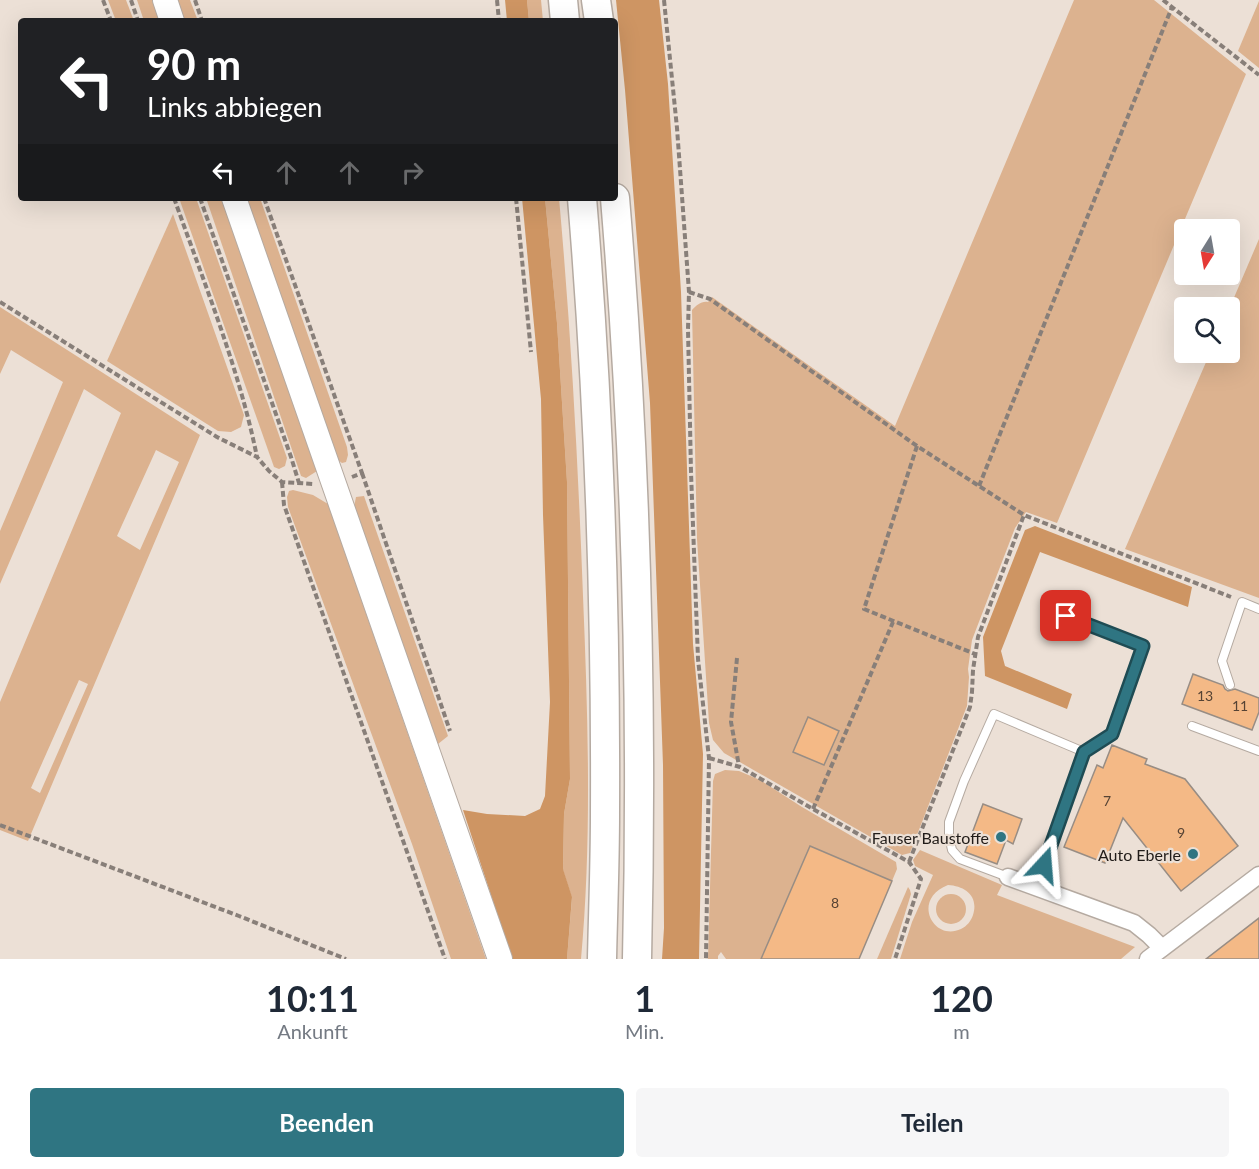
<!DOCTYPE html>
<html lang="de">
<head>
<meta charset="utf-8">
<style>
	body { margin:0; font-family:Lato,sans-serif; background:#f6f6f7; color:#1f2937; height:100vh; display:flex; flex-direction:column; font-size:22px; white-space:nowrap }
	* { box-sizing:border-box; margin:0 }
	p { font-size:20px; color:#747a83 }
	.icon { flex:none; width:33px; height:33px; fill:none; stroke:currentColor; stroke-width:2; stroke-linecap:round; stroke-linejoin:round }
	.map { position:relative; height:959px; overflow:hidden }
	.details { display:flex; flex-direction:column; background:#fff; flex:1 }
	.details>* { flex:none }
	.top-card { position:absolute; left:18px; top:18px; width:600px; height:183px; border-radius:6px; box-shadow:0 6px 24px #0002; background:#202124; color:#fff; overflow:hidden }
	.needle { width:39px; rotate:191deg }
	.controls { position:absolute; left:1174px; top:219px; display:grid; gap:12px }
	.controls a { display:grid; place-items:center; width:66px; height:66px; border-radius:6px; background:#fff; box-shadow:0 6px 24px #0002; font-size:30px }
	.pin { position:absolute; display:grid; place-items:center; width:51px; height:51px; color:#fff; margin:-26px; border-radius:12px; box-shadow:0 3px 9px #0006 }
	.me { position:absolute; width:66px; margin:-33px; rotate:19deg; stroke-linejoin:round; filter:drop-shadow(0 0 4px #0008) }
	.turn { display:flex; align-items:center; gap:21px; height:126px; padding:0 30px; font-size:27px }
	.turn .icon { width:78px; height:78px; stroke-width:2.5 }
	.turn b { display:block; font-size:42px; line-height:51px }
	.lanes { display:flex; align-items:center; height:57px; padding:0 30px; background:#0003; justify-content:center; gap:30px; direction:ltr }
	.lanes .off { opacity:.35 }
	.eta { display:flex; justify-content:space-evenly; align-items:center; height:102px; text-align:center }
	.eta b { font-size:36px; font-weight:700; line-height:42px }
	.button { display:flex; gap:12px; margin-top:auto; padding:12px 30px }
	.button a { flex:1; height:69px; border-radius:6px; background:#2f7582; color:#fff; font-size:24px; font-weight:700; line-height:69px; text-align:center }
	.button a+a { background:#f6f6f7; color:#1f2937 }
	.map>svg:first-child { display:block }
	.green { fill:#dcb28f; fill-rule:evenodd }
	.forest { fill:#ce9563 }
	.building { fill:#f4b986; stroke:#988d84; stroke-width:1.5 }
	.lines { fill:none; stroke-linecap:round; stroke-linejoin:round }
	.service-casing { stroke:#b5aaa1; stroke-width:10 }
	.minor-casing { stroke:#b5aaa1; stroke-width:19 }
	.secondary-casing { stroke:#b5aaa1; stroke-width:26 }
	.trunk-casing { stroke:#b5aaa1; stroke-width:31 }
	.path { stroke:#887f79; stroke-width:4; stroke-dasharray:6 3; stroke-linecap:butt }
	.service { stroke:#fff; stroke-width:8 }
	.minor { stroke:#fff; stroke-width:16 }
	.secondary { stroke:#fff; stroke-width:24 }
	.trunk { stroke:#fff; stroke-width:28 }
	.route-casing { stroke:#1f4c54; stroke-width:15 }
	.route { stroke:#2f7582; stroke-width:10 }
	.poi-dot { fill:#2f7582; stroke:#ece0d6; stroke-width:2 }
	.labels { text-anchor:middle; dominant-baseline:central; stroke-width:4.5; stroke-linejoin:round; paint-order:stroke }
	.number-label { font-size:14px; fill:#564334 }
	.poi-label { font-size:16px; fill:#211c19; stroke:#ece0d6; text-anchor:end }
</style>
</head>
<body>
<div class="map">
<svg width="1259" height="959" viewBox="0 0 1259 959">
	<rect width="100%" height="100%" fill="#ece0d6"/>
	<!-- green -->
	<g class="green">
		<polygon points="108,0 126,0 134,21 116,21"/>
		<polygon points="137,0 152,0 159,21 144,21"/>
		<polygon points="176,0 190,0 198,21 183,21"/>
		<polygon points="527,0 541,0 543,21 529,21"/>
		<path d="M1074 0H1154L1246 74 1057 523 1026 512 1015 528 972 640 968 669 969 677 967 706 910 853 902 855 724 753 713 740 709 723 697 539 692 310C697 305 701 301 708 302L712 297 895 426Z"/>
		<polygon points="1259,1 1259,68 1238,51"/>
		<polygon points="179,198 196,198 287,458 285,466 279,469 274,467"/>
		<polygon points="206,198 221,198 317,471 306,478 301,476"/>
		<polygon points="245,198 260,198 347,447 348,455 346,462 342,463 335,458"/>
		<path d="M545 198H559C571 331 578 463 583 596 588 717 592 839 581 959H567L572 898 563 870 564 814 570 779 567 482 557 323Z"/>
		<polygon points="173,214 244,415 241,427 231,432 218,431 107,361"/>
		<polygon points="1259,239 1259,598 1125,549 1210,353 1230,352 1230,307"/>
		<path d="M0 307 200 435 28 841 0 830V702L121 413 84 389 0 584V531L63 382 11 350 0 374ZM156 450 179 462 140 550 117 536ZM79 680 88 684 40 793 31 788Z"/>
		<polygon points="293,490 313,495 328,504 486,959 451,959 412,844 288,507 287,497 289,491"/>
		<polygon points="364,496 448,736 438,744 354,507 356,497"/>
		<polygon points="725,770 739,771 760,780 802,807 896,862 897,869 892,881 810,846 761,959 726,959 721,952 718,956 718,959 708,959 713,781 715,774"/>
		<path d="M920 850 1002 885 997 895 1135 947 1121 959H900L912 922 933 875 915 866 913 860ZM948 885C965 886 979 896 973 915 971 921 967 926 961 929 933 942 911 899 948 885Z"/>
		<polygon points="908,887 910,890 911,894 891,959 877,959"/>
		<circle cx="951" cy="909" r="15"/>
	</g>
	<!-- forest -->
	<g class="forest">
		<polygon points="505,0 527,0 529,21 507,21"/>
		<polygon points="616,0 659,0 668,84 681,292 693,644 703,754 699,959 662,959 664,928 663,765 650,403 625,90"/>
		<polygon points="522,198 545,198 557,323 567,482 570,779 564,814 563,869 572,897 567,959 512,959 463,810 487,814 525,816 540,809 545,796 550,702 543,515 541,399"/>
		<polygon points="1035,526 1192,587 1188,607 1040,552 1001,651 1005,666 1072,694 1067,709 985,676 983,637 1025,530"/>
	</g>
	<!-- building -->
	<g class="building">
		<polygon points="1193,674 1223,685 1225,689 1228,691 1235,689 1259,698 1259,712 1252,730 1182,704"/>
		<polygon points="808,717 839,731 824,765 793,752"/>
		<polygon points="1112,745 1147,759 1145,764 1185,779 1238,846 1181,891 1123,818 1105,863 1064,847 1097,765 1103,768"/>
		<polygon points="983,804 1022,819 1013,844 1006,840 997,864 965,852"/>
		<polygon points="810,846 892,881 859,959 761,959"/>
		<polygon points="1259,918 1259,959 1206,959"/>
	</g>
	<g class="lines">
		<defs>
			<g id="service">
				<polyline points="1066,616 1144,646 1112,734 1084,752"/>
				<polyline points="1230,685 1222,661 1242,602 1259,609"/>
				<polyline points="1192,726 1259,751"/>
				<polyline points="1008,877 960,859 952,850 949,836 949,822 964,781 994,714 1084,752 1036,887"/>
			</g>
			<g id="minor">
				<polyline points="1008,877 1134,923 1149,935 1162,948"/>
				<polyline points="1148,959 1259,875"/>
			</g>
			<g id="secondary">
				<polyline points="165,0 172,21"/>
				<polyline points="234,198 500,959"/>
			</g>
			<g id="trunk">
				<polyline points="563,0 565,21"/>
				<polyline points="596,0 599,21"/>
				<path d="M582 198C599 403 606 608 605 814 605 862 603 911 602 959"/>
				<path d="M615 198C636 451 643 705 637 959"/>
			</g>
		</defs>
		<!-- service casing -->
		<use href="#service" class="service-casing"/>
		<!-- minor casing -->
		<use href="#minor" class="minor-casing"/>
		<!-- secondary casing -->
		<use href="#secondary" class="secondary-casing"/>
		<!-- trunk casing -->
		<use href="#trunk" class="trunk-casing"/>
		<!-- path -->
		<g class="path">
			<polyline points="103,0 111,21"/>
			<polyline points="131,0 138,21"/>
			<polyline points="195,0 202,21"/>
			<polyline points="497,0 499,21"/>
			<polyline points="664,0 677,128 689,292 688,329 691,472 698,659 709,758 706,959"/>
			<polyline points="1163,0 1259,75"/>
			<path d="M174 198C204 283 239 368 257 457"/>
			<polyline points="200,198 291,457 299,483"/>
			<polyline points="264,198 362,473 352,477"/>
			<polyline points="516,198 531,352"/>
			<polyline points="689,292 710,299 917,446 1024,515 1231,597"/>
			<polyline points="0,302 217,437 257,457 269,471 282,482 313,484"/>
			<polyline points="917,446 864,609 975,654"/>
			<polyline points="362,473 450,731"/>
			<polyline points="282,482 284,505 445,959"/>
			<polyline points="979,486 1172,7"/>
			<polyline points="737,658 731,722 739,766"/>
			<polyline points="709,758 740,767 813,809 909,862 921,879 895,959"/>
			<polyline points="813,809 893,622"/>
			<polyline points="0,825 239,916 346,959"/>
			<polyline points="909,862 970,707 972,692 973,670 978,637 1024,515"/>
		</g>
		<!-- service -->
		<use href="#service" class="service"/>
		<!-- minor -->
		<use href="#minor" class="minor"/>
		<!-- secondary -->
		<use href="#secondary" class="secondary"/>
		<!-- trunk -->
		<use href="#trunk" class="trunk"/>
	</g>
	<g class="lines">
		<defs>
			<polyline id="route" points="1044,865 1084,752 1112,734 1143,646 1066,616"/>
		</defs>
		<!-- route casing -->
		<use href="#route" class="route-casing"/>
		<!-- route -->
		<use href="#route" class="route"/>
	</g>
	<!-- markers -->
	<g class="poi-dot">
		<circle cx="1001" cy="837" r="6"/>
		<circle cx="1193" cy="854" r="6"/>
	</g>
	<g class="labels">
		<!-- number labels -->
		<g class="number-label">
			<text x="1205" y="695">13</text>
			<text x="1240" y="705">11</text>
			<text x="1107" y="800">7</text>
			<text x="1181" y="832">9</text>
			<text x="835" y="902">8</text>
		</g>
		<!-- poi labels -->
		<g class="poi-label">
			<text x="989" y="837">Fauser Baustoffe</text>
			<text x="1181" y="854">Auto Eberle</text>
		</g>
	</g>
</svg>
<div class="controls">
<a><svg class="needle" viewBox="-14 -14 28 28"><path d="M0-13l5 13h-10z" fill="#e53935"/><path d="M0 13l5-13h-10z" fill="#747a83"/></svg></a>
<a><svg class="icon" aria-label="search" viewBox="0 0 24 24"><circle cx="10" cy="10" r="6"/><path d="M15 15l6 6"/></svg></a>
</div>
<div class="pin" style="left:1066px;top:616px;background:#d93025"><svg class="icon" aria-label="arrive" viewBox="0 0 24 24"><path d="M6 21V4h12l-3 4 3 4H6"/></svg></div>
<svg class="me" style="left:1044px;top:865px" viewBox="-20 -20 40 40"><path d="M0-17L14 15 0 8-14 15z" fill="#2f7582" stroke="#fff" stroke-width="4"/></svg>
<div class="top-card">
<div class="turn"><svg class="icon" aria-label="left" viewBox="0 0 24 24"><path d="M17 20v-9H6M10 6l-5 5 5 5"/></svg><div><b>90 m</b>Links abbiegen</div></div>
<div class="lanes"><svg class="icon" aria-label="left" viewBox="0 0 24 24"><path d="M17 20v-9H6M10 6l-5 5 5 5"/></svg><svg class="icon off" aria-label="ahead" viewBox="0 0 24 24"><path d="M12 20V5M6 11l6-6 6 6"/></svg><svg class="icon off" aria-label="ahead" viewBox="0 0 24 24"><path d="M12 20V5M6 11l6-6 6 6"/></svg><svg class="icon off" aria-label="right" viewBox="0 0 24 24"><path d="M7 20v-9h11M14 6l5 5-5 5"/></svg></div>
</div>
</div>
<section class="details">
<div class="eta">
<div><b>10:11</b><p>Ankunft</p></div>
<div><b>1</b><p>Min.</p></div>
<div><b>120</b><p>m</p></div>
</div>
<div class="button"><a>Beenden</a><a>Teilen</a></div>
</section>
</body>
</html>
